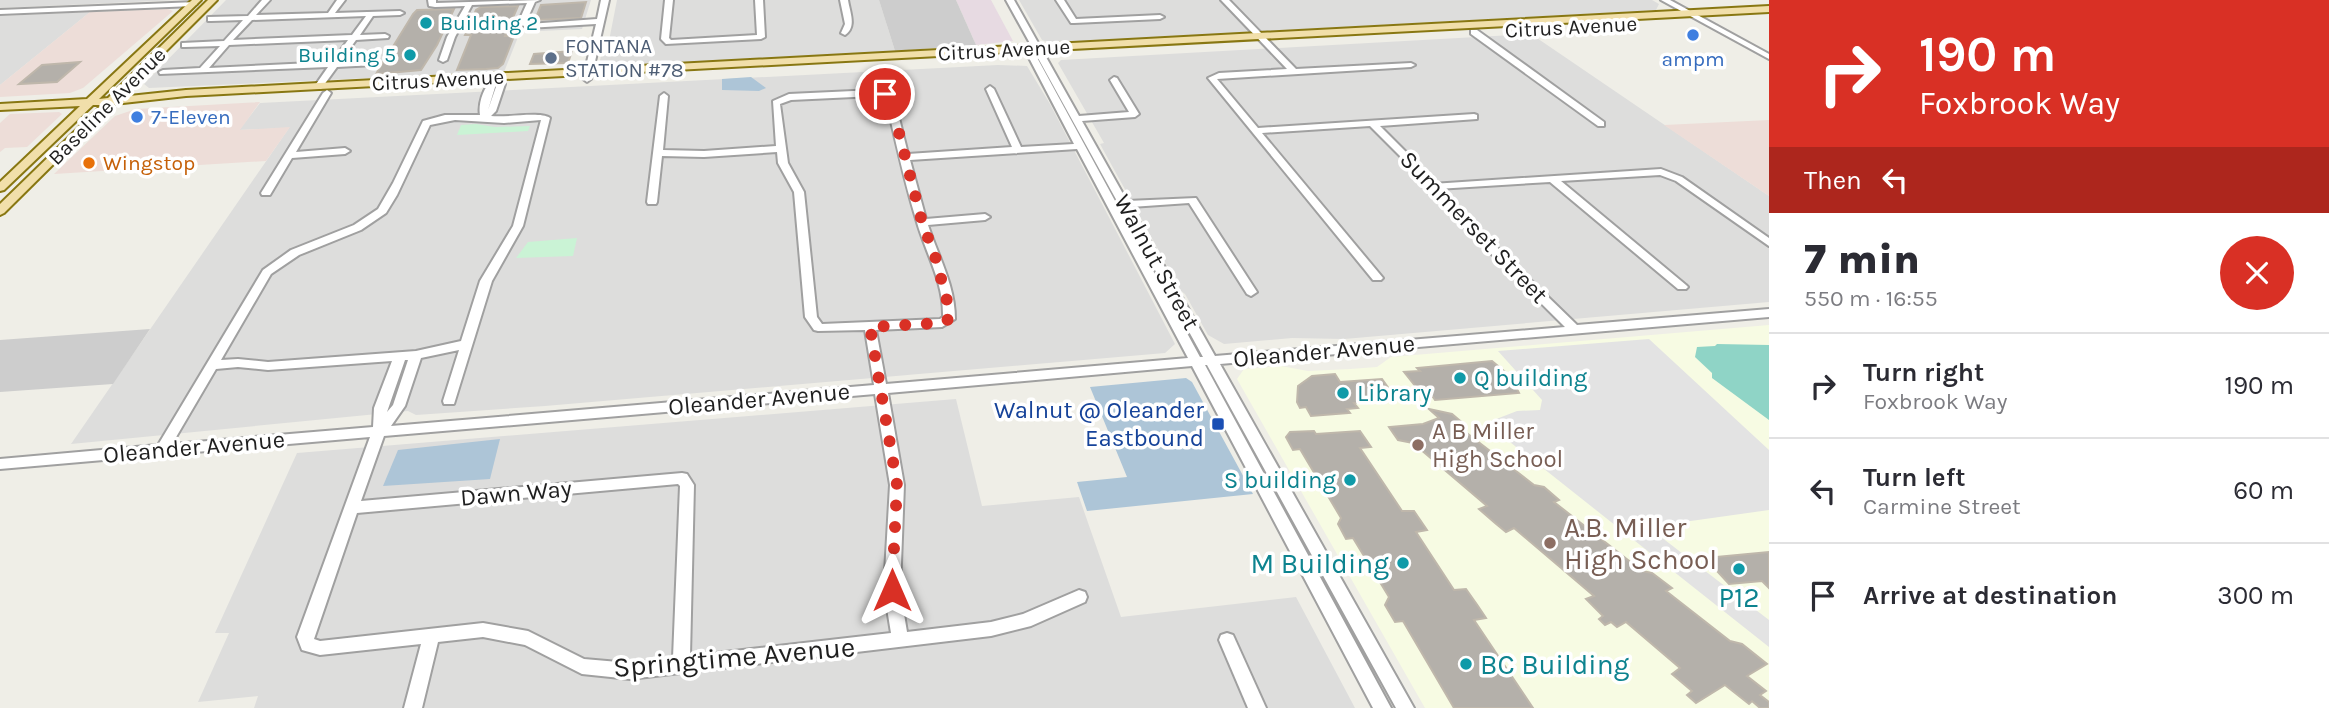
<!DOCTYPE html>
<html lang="en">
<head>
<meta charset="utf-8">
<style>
	body { margin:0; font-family:Karla,sans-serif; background:#f2f2f3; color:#2b2b33; height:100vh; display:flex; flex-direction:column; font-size:26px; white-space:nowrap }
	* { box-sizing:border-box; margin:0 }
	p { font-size:23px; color:#7c7c81 }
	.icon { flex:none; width:38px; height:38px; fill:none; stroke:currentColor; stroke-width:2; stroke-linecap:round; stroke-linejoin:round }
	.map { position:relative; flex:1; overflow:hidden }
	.drawer { display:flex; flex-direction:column; background:#fff; width:560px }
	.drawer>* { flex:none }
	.banner { background:#d93025; color:#fff; overflow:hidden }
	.pin { position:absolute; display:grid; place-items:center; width:60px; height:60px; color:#fff; margin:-30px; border:4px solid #fff; border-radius:50%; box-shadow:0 2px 7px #0007 }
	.me { position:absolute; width:77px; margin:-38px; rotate:0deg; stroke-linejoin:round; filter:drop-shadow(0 0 5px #0008) }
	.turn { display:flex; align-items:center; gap:24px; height:147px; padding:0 35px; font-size:32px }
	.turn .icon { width:91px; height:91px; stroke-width:2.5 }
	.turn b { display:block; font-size:49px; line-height:60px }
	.then { display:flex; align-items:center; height:66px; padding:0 35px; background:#0003; gap:14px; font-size:26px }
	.round { display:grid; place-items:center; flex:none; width:74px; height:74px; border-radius:37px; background:#f2f2f3 }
	.overview { display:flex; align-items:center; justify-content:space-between; height:119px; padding:0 35px }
	h1 { font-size:42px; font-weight:800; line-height:52px }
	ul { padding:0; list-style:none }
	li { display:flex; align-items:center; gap:21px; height:105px; padding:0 35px; border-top:2px solid #e1e1e2 }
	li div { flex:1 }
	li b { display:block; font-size:26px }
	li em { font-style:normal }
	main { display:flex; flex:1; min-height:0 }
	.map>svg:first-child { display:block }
	.residential { fill:#dddddc }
	.commercial { fill:#edddd8 }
	.industrial { fill:#e7dae2 }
	.education { fill:#f7fbe3 }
	.religious { fill:#cdcdcd }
	.park { fill:#caf3d5 }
	.pitch { fill:#8fd4c6 }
	.parking { fill:#e3e3e3 }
	.water { fill:#adc5d7 }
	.building { fill:#b4b0aa; stroke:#bfb7ab; stroke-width:2 }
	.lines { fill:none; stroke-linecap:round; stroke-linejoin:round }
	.minor-casing { stroke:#a0a0a0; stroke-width:4 }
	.major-casing { stroke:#887712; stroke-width:4 }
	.minor { fill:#fff; fill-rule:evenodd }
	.major { fill:#f1dfaa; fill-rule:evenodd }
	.route { stroke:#d93025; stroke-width:12; stroke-dasharray:0 21.6 }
	.culture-dot { fill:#0f9aa8; stroke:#fff; stroke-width:2.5 }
	.shop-dot { fill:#3f7fe0; stroke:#fff; stroke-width:2.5 }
	.service-dot { fill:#5c6f8a; stroke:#fff; stroke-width:2.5 }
	.food-dot { fill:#e8710a; stroke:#fff; stroke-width:2.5 }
	.transit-dot { fill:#1a4fb4; stroke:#fff; stroke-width:2.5 }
	.education-dot { fill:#8d6e63; stroke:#fff; stroke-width:2.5 }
	.labels { text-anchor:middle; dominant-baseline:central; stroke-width:7; stroke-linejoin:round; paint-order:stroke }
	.far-culture-label { font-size:21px; fill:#0d838f; stroke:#fff; text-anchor:start }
	.far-street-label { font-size:21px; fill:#1f1f1f; stroke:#fff }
	.far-service-label { font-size:21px; fill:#4e5e75; stroke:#fff; text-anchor:start }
	.far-shop-label { font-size:21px; fill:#366cbe; stroke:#fff }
	.far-food-label { font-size:21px; fill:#c56008; stroke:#fff; text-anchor:start }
	.street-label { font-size:24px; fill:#1f1f1f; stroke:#fff }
	.culture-label { font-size:24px; fill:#0d838f; stroke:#fff; text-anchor:start }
	.transit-label { font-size:24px; fill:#164399; stroke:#fff; text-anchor:end }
	.education-label { font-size:24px; fill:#785e54; stroke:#fff; text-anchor:start }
	.near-education-label { font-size:28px; fill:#785e54; stroke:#fff; text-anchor:start }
	.near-culture-label { font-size:28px; fill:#0d838f; stroke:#fff; text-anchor:end }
	.near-street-label { font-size:28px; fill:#1f1f1f; stroke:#fff }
</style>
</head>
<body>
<main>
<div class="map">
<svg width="1769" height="708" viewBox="0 0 1769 708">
	<rect width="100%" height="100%" fill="#efeee7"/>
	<!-- residential -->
	<g class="residential">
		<polygon points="0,0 178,0 0,8"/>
		<polygon points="226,0 591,0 582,29 520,32 504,72 149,88 144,84"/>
		<polygon points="617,0 879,0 895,51 609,67 599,64 602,52 607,51"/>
		<polygon points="1019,0 1652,0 1659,4 1656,10 1050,43 1042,40"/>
		<polygon points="90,12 0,85 0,16"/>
		<polygon points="1531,34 1769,196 1769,302 1344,339 1292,338 1224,344 1208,335 1185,294 1181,291 1100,144 1104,143 1058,63 1061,60 1079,59"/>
		<polygon points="998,65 1027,66 1050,104 1175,344 1165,353 545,406 416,415 408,411 71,444 289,128 239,130 260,103"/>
		<polygon points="956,399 982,506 1079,497 1121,617 1296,597 1355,708 254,708 258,696 198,702 229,633 215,633 297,453"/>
	</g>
	<!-- commercial -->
	<g class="commercial">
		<polygon points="168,9 173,11 83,88 70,93 0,97 0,85 90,12"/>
		<polygon points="260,102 240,130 290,127 266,161 54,174 115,116 136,109"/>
		<polygon points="59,112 62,114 27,147 5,148 0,152 0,123 10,114"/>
		<polygon points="1769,120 1769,196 1664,125"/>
	</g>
	<!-- industrial -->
	<polygon class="industrial" points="956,0 991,0 1013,41 976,45"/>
	<!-- education -->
	<polygon class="education" points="1769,325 1769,708 1425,708 1237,379 1244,369 1281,366 1308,371 1350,369 1377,367 1391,357"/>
	<!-- religious -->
	<g class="religious">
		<polygon points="879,0 956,0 976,45 895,51"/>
		<polygon points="150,329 113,384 0,392 0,340"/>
	</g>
	<!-- park -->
	<g class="park">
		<polygon points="476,124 495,127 530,126 528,131 457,135 461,125"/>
		<polygon points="577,238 573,256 516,258 528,242"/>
	</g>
	<!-- pitch -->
	<polygon class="pitch" points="1717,344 1769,345 1769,420 1712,378 1712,373 1695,357 1697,347 1715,346"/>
	<!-- parking -->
	<polygon class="parking" points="1649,339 1769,450 1769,510 1648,527 1769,620 1769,647 1486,423 1517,411 1540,410 1542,400 1498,351"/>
	<!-- water -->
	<g class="water">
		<polygon points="751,77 766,88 759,91 722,90 722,79"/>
		<polygon points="1186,378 1192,382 1253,494 1087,511 1077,482 1127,477 1090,387"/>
		<polygon points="500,439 490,479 383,486 398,450"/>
	</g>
	<!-- building -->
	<g class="building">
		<polygon points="586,2 581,18 535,20 541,5"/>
		<polygon points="518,6 505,36 514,36 503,64 498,68 486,69 457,70 471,35 465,35 476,10 481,7"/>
		<polygon points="454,9 437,45 421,70 376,74 413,14 417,10"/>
		<polygon points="572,51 568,63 530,64 534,54"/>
		<polygon points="80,62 57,82 19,84 42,65"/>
		<polygon points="1492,361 1510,376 1519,393 1435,400 1433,397 1424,397 1404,372 1420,371 1417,368"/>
		<polygon points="1335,374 1340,382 1382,379 1397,400 1354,403 1358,408 1347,409 1350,413 1311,416 1306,407 1300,408 1297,402 1298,386 1312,376"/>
		<polygon points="1429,409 1452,414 1464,424 1459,427 1534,485 1544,487 1559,500 1554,502 1642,571 1652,573 1672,588 1666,591 1730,641 1742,644 1767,664 1747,676 1766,691 1760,695 1769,702 1769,708 1760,708 1752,701 1749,704 1725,685 1696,703 1687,695 1692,691 1672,674 1680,668 1626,622 1617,627 1611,622 1605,625 1599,619 1603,616 1586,599 1594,596 1514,528 1506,532 1495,523 1479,509 1487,506 1413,443 1398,440 1389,427 1423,424 1439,418"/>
		<polygon points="1314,431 1316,434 1360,431 1371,447 1360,448 1402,511 1414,511 1427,530 1416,532 1454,590 1466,589 1478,606 1486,618 1474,620 1533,708 1454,708 1403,621 1395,622 1385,605 1389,597 1353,538 1346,539 1338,524 1341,518 1300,449 1293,450 1286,437 1290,432"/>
		<polygon points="1769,552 1769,588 1762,581 1729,584 1705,558"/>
	</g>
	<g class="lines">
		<defs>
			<g id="minor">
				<path d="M262 0H270L256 15 328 13 337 0H345L335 13 400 11 404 13 400 15 373 16 360 35 385 34 389 36 388 38 356 40 340 62 372 61H375V65L337 67 321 89 314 87 328 67 160 74 159 72 163 70 200 68 220 46 185 47H182V43L224 41 243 20 211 21H208V17L248 16ZM366 16 352 35 233 40 252 20ZM348 40 332 62 209 68 229 45Z"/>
				<polygon points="428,0 436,0 436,3 540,0 535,2 526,22 529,24 597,19 601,0 609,0 591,79 587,82 583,79 596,24 528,28 518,23 527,3 472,5 455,37 447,60 443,62 439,60 447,37 465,6 435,7 429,6"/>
				<polygon points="665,0 673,0 669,38 671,40 757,35 755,0 763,0 765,37 761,39 666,44 661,39"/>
				<path d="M840 0H848C850 13 857 27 845 35L841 33 845 24Z"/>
				<path d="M1006 0H1014L1079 116 1129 112 1110 80 1114 77 1117 78 1139 114 1135 117 1082 121 1127 201 1196 198 1257 292 1251 296 1247 294 1189 203 1131 207 1215 356 1565 327 1426 189 1407 163 1370 126 1262 133 1383 278 1381 280H1373L1208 78 1219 73 1287 69 1221 0H1229L1296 69 1411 63 1415 65 1411 67 1217 79 1258 128 1474 114 1477 115V119L1380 126 1413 159 1432 184 1661 169 1682 177 1769 238V246L1676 181 1660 175 1561 181 1686 285 1688 287 1686 289H1678L1550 182 1437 189 1577 325 1769 309V317L1220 364 1414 708H1396L1207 365H1205L1391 708H1373L1192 366 888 393 904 485 900 590 907 632 991 622 1023 614 1079 590 1085 592 1087 597 1085 602 1031 626 991 636 630 679 582 674 525 645 483 637 438 642 422 708H404L421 644 320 655 302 650 297 637 370 437 0 469V459L158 445 263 270 291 250 354 225 378 209 393 183 423 121 445 115H480C478 105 483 87 492 81L496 84 488 110 497 84 501 81 505 84 496 111 491 116C506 118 540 111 550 118L523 226 492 281 454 404H444L443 401 459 350 421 358 405 406 391 426 874 385 865 330 818 331 814 330 805 317 794 192 778 163 777 152 704 157 662 156 657 202 656 204H648L647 202 660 96 664 93 668 96 663 150 704 151 776 146 773 101 789 94 875 90 888 92 894 98 908 154 1012 147 986 89 990 86 994 89 1021 147 1074 144 1026 52 1030 50 1034 52 1200 357H1203ZM875 96H883L886 99C895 139 904 180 916 219 925 252 944 282 943 317L940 319 822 324 817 317 804 192 788 163 780 104 791 100ZM455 120 504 123 541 120 513 226 480 281 461 341 416 351 268 362 238 359 221 360 271 274 299 255 361 230 386 213 397 195 430 125ZM1077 149 1188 358 886 384 876 330 942 327 955 319C955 285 938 256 928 225L985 220 990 217 985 214 926 219 910 160ZM405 360H408L393 405 387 412ZM392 361 374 408 373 427 172 444 216 369 238 367 268 370ZM875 394 890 485 884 590 891 633 690 656 694 485 687 474 682 473 361 501 384 436ZM678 484 680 486 673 658 630 663 584 659 528 631 483 623 320 641 314 639 357 513Z"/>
				<polygon points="1056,0 1064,0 1076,19 1160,15 1164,17 1160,19 1074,23 1071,23"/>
				<polygon points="1661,0 1670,0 1769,54 1769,59"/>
				<polygon points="196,2 197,4 193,6 0,14 0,10"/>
				<polygon points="1471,30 1477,30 1604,122 1604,126 1598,126 1471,34"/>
				<polygon points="327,90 331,93 296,152 345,148 350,151 345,154 292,158 270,195 262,195 261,193 323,93"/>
				<polygon points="1227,633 1233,635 1266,708 1248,708 1219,640 1221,635"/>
			</g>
			<polygon id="major" points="192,0 201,0 99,99 108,98 208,0 217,0 120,97 186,90 1769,6 1769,12 186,96 114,104 4,213 0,215 0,204 102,105 93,105 4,190 0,191 0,182 80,106 0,110 0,104 87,99"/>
		</defs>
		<!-- minor casing -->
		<use href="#minor" class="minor-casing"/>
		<!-- major casing -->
		<use href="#major" class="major-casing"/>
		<!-- minor -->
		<use href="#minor" class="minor"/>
		<!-- major -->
		<use href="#major" class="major"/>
	</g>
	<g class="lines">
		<!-- route -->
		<polyline class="route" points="885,94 890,98 922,222 935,256 950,312 949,319 942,323 870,327 897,485 892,590"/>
	</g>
	<!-- markers -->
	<g class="culture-dot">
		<circle cx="426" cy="23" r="7"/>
		<circle cx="410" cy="55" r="7"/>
		<circle cx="1460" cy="378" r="7"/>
		<circle cx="1343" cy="393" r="7"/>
		<circle cx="1350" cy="480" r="7"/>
		<circle cx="1403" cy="563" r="7"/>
		<circle cx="1739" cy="569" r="7"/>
		<circle cx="1466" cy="664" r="7"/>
	</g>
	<g class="shop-dot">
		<circle cx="1693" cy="35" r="7"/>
		<circle cx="137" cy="117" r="7"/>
	</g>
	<circle class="service-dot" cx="551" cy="58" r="7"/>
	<circle class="food-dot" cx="89" cy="163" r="7"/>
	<rect class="transit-dot" x="1211" y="417" width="14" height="14" rx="3.5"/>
	<g class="education-dot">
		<circle cx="1418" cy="445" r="7"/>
		<circle cx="1550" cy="543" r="7"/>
	</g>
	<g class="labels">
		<!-- far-culture labels -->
		<g class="far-culture-label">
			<text x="440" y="23">Building 2</text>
			<text x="396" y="55" text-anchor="end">Building 5</text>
		</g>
		<!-- far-street labels -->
		<g class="far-street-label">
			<text transform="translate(1571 27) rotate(-3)">Citrus Avenue</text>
			<text transform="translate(1004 50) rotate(-3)">Citrus Avenue</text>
			<text transform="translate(438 80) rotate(-3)">Citrus Avenue</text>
			<text transform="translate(107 106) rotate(-45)">Baseline Avenue</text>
		</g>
		<!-- far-service labels -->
		<g class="far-service-label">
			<text x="565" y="46">FONTANA<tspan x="565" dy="24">STATION #78</tspan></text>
		</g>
		<!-- far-shop labels -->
		<g class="far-shop-label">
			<text x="1693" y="59">ampm</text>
			<text x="151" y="117" text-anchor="start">7-Eleven</text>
		</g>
		<!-- far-food labels -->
		<g class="far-food-label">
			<text x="103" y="163">Wingstop</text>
		</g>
		<!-- street labels -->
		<g class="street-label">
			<text transform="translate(1474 227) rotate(46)">Summerset Street</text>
			<text transform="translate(1157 262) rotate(61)">Walnut Street</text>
			<text transform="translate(1324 351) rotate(-5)">Oleander Avenue</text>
			<text transform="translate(759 399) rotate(-5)">Oleander Avenue</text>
			<text transform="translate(194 447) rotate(-5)">Oleander Avenue</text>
			<text transform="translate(516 493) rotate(-5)">Dawn Way</text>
		</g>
		<!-- culture labels -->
		<g class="culture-label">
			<text x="1474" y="378">Q building</text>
			<text x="1357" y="393">Library</text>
			<text x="1336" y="480" text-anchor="end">S building</text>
		</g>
		<!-- transit labels -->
		<g class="transit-label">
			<text x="1204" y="410">Walnut @ Oleander<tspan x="1204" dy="28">Eastbound</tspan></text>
		</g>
		<!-- education labels -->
		<g class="education-label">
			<text x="1432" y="431">A B Miller<tspan x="1432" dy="28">High School</tspan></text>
		</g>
		<!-- near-education labels -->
		<g class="near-education-label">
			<text x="1564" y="527">A.B. Miller<tspan x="1564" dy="32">High School</tspan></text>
		</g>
		<!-- near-culture labels -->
		<g class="near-culture-label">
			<text x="1389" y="563">M Building</text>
			<text x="1739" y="597" text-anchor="middle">P12</text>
			<text x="1480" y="664" text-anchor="start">BC Building</text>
		</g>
		<!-- near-street labels -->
		<g class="near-street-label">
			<text transform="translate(734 657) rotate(-5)">Springtime Avenue</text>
		</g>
	</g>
</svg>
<div class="pin" style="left:885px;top:94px;background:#d93025"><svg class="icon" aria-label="arrive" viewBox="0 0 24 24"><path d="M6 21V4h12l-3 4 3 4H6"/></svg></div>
<svg class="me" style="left:892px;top:590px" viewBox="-20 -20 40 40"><path d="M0-17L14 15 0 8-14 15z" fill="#d93025" stroke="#fff" stroke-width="4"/></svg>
</div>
<section class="drawer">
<div class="banner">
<div class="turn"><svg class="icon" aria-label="right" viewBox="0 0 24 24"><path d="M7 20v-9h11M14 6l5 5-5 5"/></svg><div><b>190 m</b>Foxbrook Way</div></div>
<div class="then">Then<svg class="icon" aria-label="left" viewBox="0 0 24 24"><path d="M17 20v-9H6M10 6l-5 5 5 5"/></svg></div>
</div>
<div class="overview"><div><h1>7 min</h1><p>550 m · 16:55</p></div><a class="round" style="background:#d93025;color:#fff"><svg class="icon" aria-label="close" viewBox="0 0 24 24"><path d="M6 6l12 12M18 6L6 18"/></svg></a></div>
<ul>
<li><svg class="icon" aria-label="right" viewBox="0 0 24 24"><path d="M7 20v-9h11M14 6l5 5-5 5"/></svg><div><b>Turn right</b><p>Foxbrook Way</p></div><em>190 m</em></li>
<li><svg class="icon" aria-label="left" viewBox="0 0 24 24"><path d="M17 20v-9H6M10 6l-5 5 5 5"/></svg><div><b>Turn left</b><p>Carmine Street</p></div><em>60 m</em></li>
<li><svg class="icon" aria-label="arrive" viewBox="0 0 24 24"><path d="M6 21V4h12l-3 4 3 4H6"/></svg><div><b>Arrive at destination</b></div><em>300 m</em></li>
</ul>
</section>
</main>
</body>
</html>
